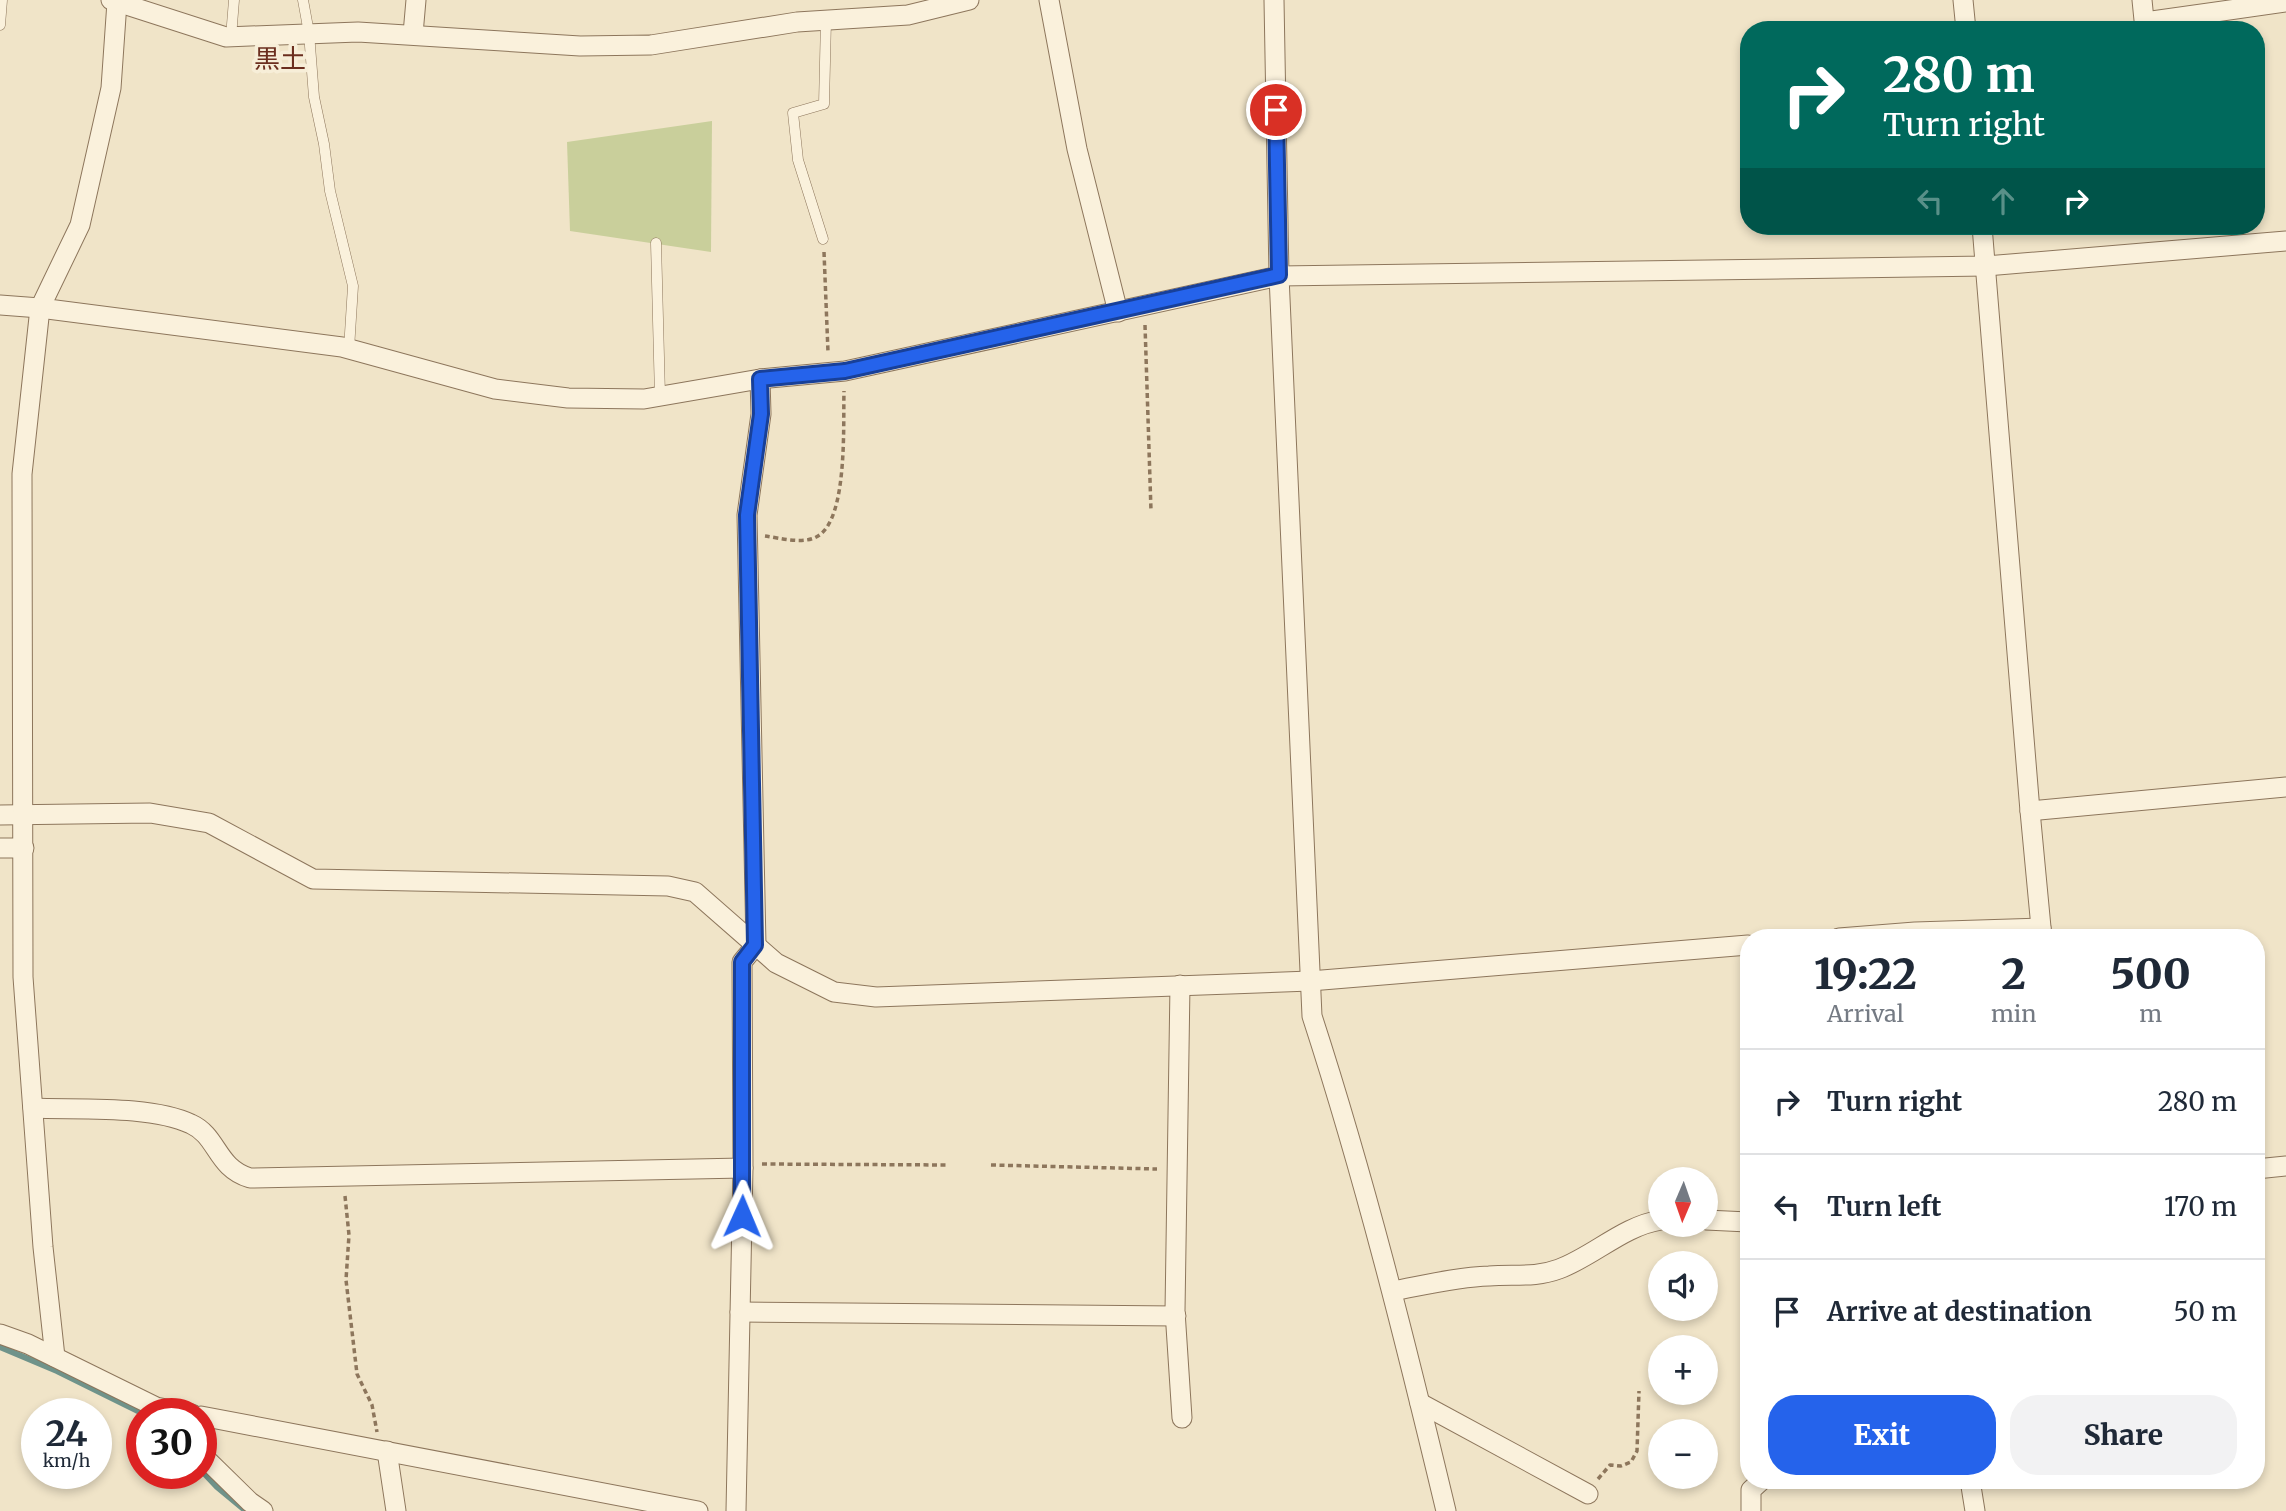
<!DOCTYPE html>
<html lang="en">
<head>
<meta charset="utf-8">
<style>
	body { margin:0; font-family:Merriweather,"Noto Sans JP",serif; background:#f2f2f3; color:#1f2937; height:100vh; display:flex; flex-direction:column; font-size:26px; white-space:nowrap }
	* { box-sizing:border-box; margin:0 }
	p { font-size:23px; color:#747a83 }
	.icon { flex:none; width:38px; height:38px; fill:none; stroke:currentColor; stroke-width:2; stroke-linecap:round; stroke-linejoin:round }
	.map { position:relative; flex:1; overflow:hidden }
	.drawer { position:absolute; left:1740px; top:929px; width:525px; height:560px; display:flex; flex-direction:column; background:#fff; border-radius:28px; box-shadow:0 4px 10px #0003 }
	.drawer>* { flex:none }
	.guide { position:absolute; left:1740px; top:21px; width:525px; height:214px; border-radius:28px; box-shadow:0 4px 10px #0003; background:#00695c; color:#fff; overflow:hidden }
	.needle { width:46px; rotate:182deg }
	.controls { position:absolute; left:1648px; top:1167px; display:grid; gap:14px }
	.controls a { display:grid; place-items:center; width:70px; height:70px; border-radius:50%; background:#fff; box-shadow:0 4px 10px #0003; font-size:35px }
	.speed { position:absolute; left:21px; top:1398px; display:flex; gap:14px; font-size:35px; font-weight:700; text-align:center }
	.speed>* { display:grid; place-content:center; width:91px; height:91px; border-radius:50%; background:#fff; box-shadow:0 4px 10px #0003; line-height:1 }
	.speed small { font-size:18px; font-weight:400 }
	.speed .limit { border:10px solid #d22; background:#fff; color:#111 }
	.pin { position:absolute; display:grid; place-items:center; width:60px; height:60px; color:#fff; margin:-30px; border:4px solid #fff; border-radius:50%; box-shadow:0 2px 7px #0007 }
	.me { position:absolute; width:77px; margin:-38px; rotate:1deg; stroke-linejoin:round; filter:drop-shadow(0 0 5px #0008) }
	.turn { display:flex; align-items:center; gap:24px; height:147px; padding:0 28px; font-size:32px }
	.turn .icon { width:91px; height:91px; stroke-width:2.5 }
	.turn b { display:block; font-size:49px; line-height:60px }
	.lanes { display:flex; align-items:center; height:66px; padding:0 28px; background:#0003; justify-content:center; gap:35px; direction:ltr }
	.lanes .off { opacity:.35 }
	.eta { display:flex; justify-content:space-evenly; align-items:center; height:119px; text-align:center }
	.eta b { font-size:42px; font-weight:800; line-height:49px }
	.cta { display:flex; gap:14px; margin-top:auto; padding:14px 28px }
	.cta a { flex:1; height:80px; border-radius:28px; background:#2563eb; color:#fff; font-size:28px; font-weight:800; line-height:80px; text-align:center }
	.cta a+a { background:#f2f2f3; color:#1f2937 }
	ul { padding:0; list-style:none }
	li { display:flex; align-items:center; gap:21px; height:105px; padding:0 28px; border-top:2px solid #e0e1e3 }
	li div { flex:1 }
	li b { display:block; font-size:26px }
	li em { font-style:normal }
	.map>svg:first-child { display:block }
	.green { fill:#c9cf9b }
	.lines { fill:none; stroke-linecap:round; stroke-linejoin:round }
	.stream { stroke:#6f938a; stroke-width:6 }
	.service-casing { stroke:#8d765c; stroke-width:11 }
	.minor-casing { stroke:#8d765c; stroke-width:21 }
	.path { stroke:#8d765c; stroke-width:3.5; stroke-dasharray:5 3.5; stroke-linecap:butt }
	.service { stroke:#faf1dc; stroke-width:10 }
	.minor { stroke:#faf1dc; stroke-width:19 }
	.route-casing { stroke:#184099; stroke-width:18 }
	.route { stroke:#2563eb; stroke-width:12 }
	.labels { text-anchor:middle; dominant-baseline:central; stroke-width:7; stroke-linejoin:round; paint-order:stroke }
	.quarter-label { font-size:26px; fill:#6b2e1e; stroke:#f7eed8 }
</style>
</head>
<body>
<div class="map">
<svg width="2286" height="1511" viewBox="0 0 2286 1511">
	<rect width="100%" height="100%" fill="#f0e4c8"/>
	<!-- green -->
	<polygon class="green" points="712,121 711,252 570,231 567,142"/>
	<g class="lines">
		<!-- stream -->
		<g class="stream">
			<polyline points="0,1347 57,1371 144,1414"/>
			<polyline points="201,1470 217,1487 246,1511"/>
		</g>
		<defs>
			<g id="service">
				<polyline points="303,0 309,33 314,97 324,144 330,191 353,286 349,349"/>
				<polyline points="0,25 2,0"/>
				<polyline points="231,37 234,0"/>
				<polyline points="823,239 798,160 793,113 824,104 826,20"/>
				<polyline points="656,243 660,396"/>
			</g>
			<g id="minor">
				<polyline points="111,0 226,37 358,32 580,46 651,45 797,22 908,15 969,0"/>
				<polyline points="1049,0 1077,149 1118,312"/>
				<path d="M1274 0 1279 276 1312 1016C1365 1179 1406 1344 1446 1511"/>
				<polyline points="1963,0 1966,30"/>
				<polyline points="2142,0 2145,30"/>
				<polyline points="2145,22 2286,2"/>
				<polyline points="413,34 416,0"/>
				<polyline points="1982,226 2030,811 2042,938"/>
				<polyline points="0,305 40,308 342,347 495,389 568,398 644,399 760,379 845,371 1279,276 1986,266 2286,241"/>
				<polyline points="2030,811 2286,787"/>
				<polyline points="0,815 150,813 209,823 313,879 668,886 695,892 776,963 834,992 876,997 1310,981 1748,945"/>
				<polyline points="0,848 24,848"/>
				<polyline points="1839,938 1915,932 2041,928"/>
				<polyline points="1180,985 1175,1311 1182,1418"/>
				<path d="M33 1108C78 1110 151 1105 191 1124 218 1136 216 1168 250 1178L743 1168"/>
				<polyline points="2256,1169 2286,1166"/>
				<polyline points="1706,1220 1748,1222"/>
				<path d="M1393 1291C1425 1285 1457 1277 1489 1276 1514 1274 1535 1278 1559 1269 1594 1256 1623 1226 1661 1220"/>
				<polyline points="740,1312 1176,1316"/>
				<polyline points="0,1334 28,1344 156,1407 192,1414"/>
				<polyline points="55,1357 43,1247 23,977 22,474 40,308 80,225 111,88 117,2"/>
				<polyline points="1420,1403 1588,1494"/>
				<polyline points="201,1416 698,1511"/>
				<polyline points="387,1451 396,1511"/>
				<polyline points="201,1454 250,1502 263,1511"/>
				<polyline points="1970,1480 1975,1511"/>
				<polyline points="736,1511 743,1168 742,962 756,945 747,515 761,414 760,379"/>
				<polyline points="1751,1511 1751,1490 1762,1480"/>
			</g>
		</defs>
		<!-- service casing -->
		<use href="#service" class="service-casing"/>
		<!-- minor casing -->
		<use href="#minor" class="minor-casing"/>
		<!-- path -->
		<g class="path">
			<polyline points="824,252 828,352"/>
			<polyline points="1145,325 1151,511"/>
			<path d="M765 536C780 538 804 545 818 536 848 518 843 424 844 391"/>
			<polyline points="762,1164 949,1165"/>
			<polyline points="991,1165 1157,1169"/>
			<polyline points="345,1196 349,1235 346,1280 357,1374 372,1405 377,1432"/>
			<polyline points="1598,1479 1610,1465 1621,1466 1631,1462 1637,1451 1639,1391"/>
		</g>
		<!-- service -->
		<use href="#service" class="service"/>
		<!-- minor -->
		<use href="#minor" class="minor"/>
	</g>
	<g class="lines">
		<defs>
			<polyline id="route" points="742,1216 742,962 755,945 747,515 761,414 760,379 845,371 1279,275 1276,110"/>
		</defs>
		<!-- route casing -->
		<use href="#route" class="route-casing"/>
		<!-- route -->
		<use href="#route" class="route"/>
	</g>
	<g class="labels">
		<!-- quarter labels -->
		<g class="quarter-label">
			<text x="280" y="58">黒土</text>
		</g>
	</g>
</svg>
<div class="controls">
<a><svg class="needle" viewBox="-14 -14 28 28"><path d="M0-13l5 13h-10z" fill="#e53935"/><path d="M0 13l5-13h-10z" fill="#747a83"/></svg></a>
<a><svg class="icon" aria-label="sound" viewBox="0 0 24 24"><path d="M4 9h4l5-4v14l-5-4H4zM17 9q2 3 0 6"/></svg></a>
<a>+</a>
<a>−</a>
</div>
<div class="speed"><div>24<small>km/h</small></div><div class="limit">30</div></div>
<div class="pin" style="left:1276px;top:110px;background:#d93025"><svg class="icon" aria-label="arrive" viewBox="0 0 24 24"><path d="M6 21V4h12l-3 4 3 4H6"/></svg></div>
<svg class="me" style="left:742px;top:1216px" viewBox="-20 -20 40 40"><path d="M0-17L14 15 0 8-14 15z" fill="#2563eb" stroke="#fff" stroke-width="4"/></svg>
<div class="guide">
<div class="turn"><svg class="icon" aria-label="right" viewBox="0 0 24 24"><path d="M7 20v-9h11M14 6l5 5-5 5"/></svg><div><b>280 m</b>Turn right</div></div>
<div class="lanes"><svg class="icon off" aria-label="left" viewBox="0 0 24 24"><path d="M17 20v-9H6M10 6l-5 5 5 5"/></svg><svg class="icon off" aria-label="ahead" viewBox="0 0 24 24"><path d="M12 20V5M6 11l6-6 6 6"/></svg><svg class="icon" aria-label="right" viewBox="0 0 24 24"><path d="M7 20v-9h11M14 6l5 5-5 5"/></svg></div>
</div>
<section class="drawer">
<div class="eta">
<div><b>19:22</b><p>Arrival</p></div>
<div><b>2</b><p>min</p></div>
<div><b>500</b><p>m</p></div>
</div>
<ul>
<li><svg class="icon" aria-label="right" viewBox="0 0 24 24"><path d="M7 20v-9h11M14 6l5 5-5 5"/></svg><div><b>Turn right</b></div><em>280 m</em></li>
<li><svg class="icon" aria-label="left" viewBox="0 0 24 24"><path d="M17 20v-9H6M10 6l-5 5 5 5"/></svg><div><b>Turn left</b></div><em>170 m</em></li>
<li><svg class="icon" aria-label="arrive" viewBox="0 0 24 24"><path d="M6 21V4h12l-3 4 3 4H6"/></svg><div><b>Arrive at destination</b></div><em>50 m</em></li>
</ul>
<div class="cta"><a>Exit</a><a>Share</a></div>
</section>
</div>
</body>
</html>
